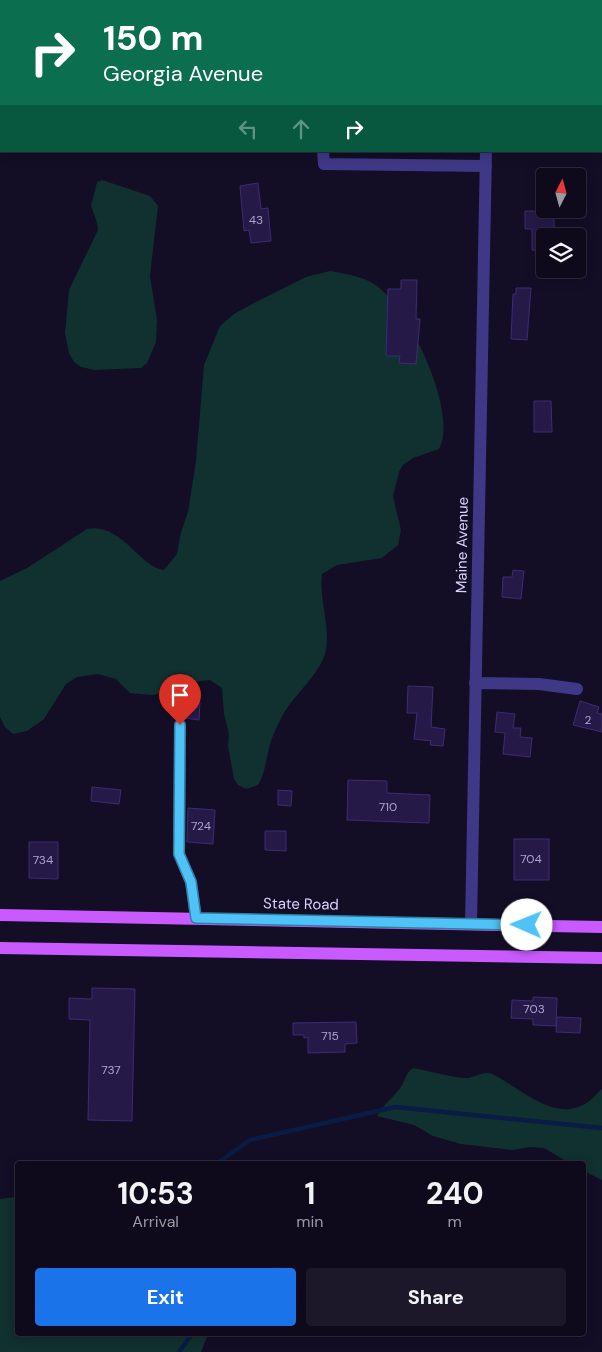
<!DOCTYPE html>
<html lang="en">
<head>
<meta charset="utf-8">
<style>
	body { margin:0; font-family:"DM Sans",sans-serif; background:#1c1829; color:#f1f3f6; height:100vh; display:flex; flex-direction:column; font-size:19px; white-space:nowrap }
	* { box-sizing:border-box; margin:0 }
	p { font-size:16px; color:#9b9aa3 }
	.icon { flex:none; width:28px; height:28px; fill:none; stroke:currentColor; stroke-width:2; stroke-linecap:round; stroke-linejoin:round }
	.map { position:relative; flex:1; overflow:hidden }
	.details { position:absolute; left:15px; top:1161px; width:571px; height:175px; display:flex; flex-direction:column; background:#0e0a1c; border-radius:5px; box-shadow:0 2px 12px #0003,0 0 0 1px #2e2b3b }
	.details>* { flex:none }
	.hud { position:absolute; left:0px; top:0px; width:602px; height:152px; box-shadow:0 2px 12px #0003,0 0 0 1px #2e2b3b; background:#0b6e4f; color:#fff; overflow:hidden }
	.needle { width:32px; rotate:6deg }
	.tools { position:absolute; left:536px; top:168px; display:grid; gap:10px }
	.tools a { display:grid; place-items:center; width:50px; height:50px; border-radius:5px; background:#0e0a1c; box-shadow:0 2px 12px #0003,0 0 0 1px #2e2b3b; font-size:25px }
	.pin { position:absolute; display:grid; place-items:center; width:42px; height:42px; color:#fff; margin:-51px -21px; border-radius:50% 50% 50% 0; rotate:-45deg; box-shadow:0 0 5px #0007 }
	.pin .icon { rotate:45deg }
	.me { position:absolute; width:55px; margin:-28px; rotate:271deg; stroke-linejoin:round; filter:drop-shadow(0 0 4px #0008) }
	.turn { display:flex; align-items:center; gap:18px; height:105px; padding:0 20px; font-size:22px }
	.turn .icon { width:65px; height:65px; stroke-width:2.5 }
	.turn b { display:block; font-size:35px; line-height:42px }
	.lanes { display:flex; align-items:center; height:48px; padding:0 20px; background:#0003; justify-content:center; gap:25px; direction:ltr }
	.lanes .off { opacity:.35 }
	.eta { display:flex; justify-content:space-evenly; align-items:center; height:85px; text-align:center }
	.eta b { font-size:30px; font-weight:700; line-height:35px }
	.action { display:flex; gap:10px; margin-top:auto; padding:10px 20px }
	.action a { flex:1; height:58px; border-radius:5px; background:#1a73e8; color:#fff; font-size:20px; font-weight:700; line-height:58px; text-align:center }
	.action a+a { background:#1c1829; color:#f1f3f6 }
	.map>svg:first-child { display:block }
	.green { fill:#113030 }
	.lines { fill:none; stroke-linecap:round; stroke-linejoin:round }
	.stream { stroke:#081c45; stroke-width:4.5 }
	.building { fill:#251a47; stroke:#3d2b74 }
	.street { stroke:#3e3886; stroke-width:12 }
	.primary { stroke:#c85aff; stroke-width:12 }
	.route-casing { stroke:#337fa1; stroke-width:12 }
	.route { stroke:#4fc3f7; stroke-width:9 }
	.labels { text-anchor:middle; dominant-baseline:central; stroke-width:5; stroke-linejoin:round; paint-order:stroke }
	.number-label { font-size:12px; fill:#ada5d1 }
	.street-label { font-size:15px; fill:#dad3ff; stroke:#130e26 }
</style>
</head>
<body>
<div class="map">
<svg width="602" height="1352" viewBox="0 0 602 1352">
	<rect width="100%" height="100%" fill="#130e26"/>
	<!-- green -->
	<g class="green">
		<polygon points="102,180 150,196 158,206 150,276 157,320 156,342 147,363 141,368 95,370 81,367 74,362 69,353 65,333 69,290 98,230 97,222 91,206 97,182"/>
		<path d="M330 271C346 274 363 276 377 286 409 310 459 412 439 449L413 458 403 465 399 472 393 496 401 530 398 545 382 558 337 565 322 574C319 599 330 624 326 650 322 672 295 694 284 713 279 722 274 732 271 741 266 756 266 772 258 785L246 789 238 785 234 779 228 746 229 734 224 714 222 688 210 680 185 683 168 692 152 695 130 693 116 679 98 674 77 677 66 684 44 719 27 731 13 734 5 727 0 717V581L27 568 87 529C121 522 139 567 164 570L177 554 181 532 188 512 196 461 204 365 220 326 234 314 254 303 306 277Z"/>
		<path d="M413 1068C430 1071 449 1077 466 1078 475 1078 483 1070 492 1074 520 1087 555 1125 588 1102 593 1099 597 1093 602 1089V1180L584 1171V1164H571L544 1148 530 1147 512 1150 461 1144 433 1136 414 1125 377 1116C383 1104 396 1096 402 1085 406 1078 407 1071 413 1068Z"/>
		<polygon points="17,1197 18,1334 208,1334 201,1352 0,1352 0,1199"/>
	</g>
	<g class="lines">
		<!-- stream -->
		<g class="stream">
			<polyline points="216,1164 250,1140 395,1107 602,1128"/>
			<polyline points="179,1352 192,1334"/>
		</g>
	</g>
	<!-- building -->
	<g class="building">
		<polygon points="258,183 261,209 268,208 271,241 251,243 249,230 244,231 240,186"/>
		<polygon points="525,211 554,211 554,236 545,236 545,251 532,250 532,229 525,229"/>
		<polygon points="401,280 417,280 416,319 420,319 416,364 399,363 400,356 386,356 388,289 401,289"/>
		<polygon points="516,288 531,288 527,340 511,339 513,294 516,294"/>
		<polygon points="534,401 551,401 552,432 534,432"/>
		<polygon points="513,570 524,571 521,599 502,597 503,577 512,577"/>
		<polygon points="408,686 433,687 431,727 445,729 443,746 430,745 431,741 414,739 417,713 407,713"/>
		<polygon points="180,691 197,692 197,700 200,701 199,720 179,717"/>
		<polygon points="580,701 599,707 597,713 602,714 602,732 573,725"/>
		<polygon points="497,712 515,714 513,728 521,728 520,737 532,738 530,757 503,754 505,733 495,732"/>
		<polygon points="348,780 387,781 387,793 430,795 429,823 347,820"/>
		<polygon points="92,787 121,790 119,804 91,801"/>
		<polygon points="278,790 292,791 291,806 278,805"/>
		<polygon points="188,808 215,810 213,844 187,842"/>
		<polygon points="265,831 286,831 286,851 265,850"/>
		<rect x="514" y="839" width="35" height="41"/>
		<polygon points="29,842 58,842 58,879 29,878"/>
		<polygon points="92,988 135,989 132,1121 88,1120 90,1020 69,1019 69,998 92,999"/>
		<polygon points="533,997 557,998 556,1026 533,1025 533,1019 511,1018 512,1000 533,1001"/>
		<polygon points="557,1017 581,1018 580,1033 556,1032"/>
		<polygon points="356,1022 357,1043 345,1044 345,1052 308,1053 308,1037 304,1038 304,1035 293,1035 293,1023"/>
	</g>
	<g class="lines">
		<!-- street -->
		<g class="street">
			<polyline points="323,1 323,0"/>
			<polyline points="491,1 491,0"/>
			<polyline points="323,151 324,164 486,166"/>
			<polyline points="475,683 539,684 577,689"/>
			<polyline points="180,725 179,854 191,882 196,918"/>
			<polyline points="471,924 486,151"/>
		</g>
		<!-- primary -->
		<g class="primary">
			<polyline points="0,915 602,927"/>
			<polyline points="0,948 602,958"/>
		</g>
	</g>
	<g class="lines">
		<defs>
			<polyline id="route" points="180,725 179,854 191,882 196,918 527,925"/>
		</defs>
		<!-- route casing -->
		<use href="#route" class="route-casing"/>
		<!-- route -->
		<use href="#route" class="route"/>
	</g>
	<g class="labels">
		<!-- number labels -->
		<g class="number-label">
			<text x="256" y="220">43</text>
			<text x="588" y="720">2</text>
			<text x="388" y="807">710</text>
			<text x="201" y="826">724</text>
			<text x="531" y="859">704</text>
			<text x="43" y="860">734</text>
			<text x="534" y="1009">703</text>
			<text x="330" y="1036">715</text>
			<text x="111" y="1070">737</text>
		</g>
		<!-- street labels -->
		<g class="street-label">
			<text transform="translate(462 545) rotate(-89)">Maine Avenue</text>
			<text transform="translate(301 904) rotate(1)">State Road</text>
		</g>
	</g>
</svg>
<div class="tools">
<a><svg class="needle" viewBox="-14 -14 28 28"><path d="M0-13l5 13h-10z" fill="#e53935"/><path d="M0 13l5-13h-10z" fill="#9b9aa3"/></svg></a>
<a><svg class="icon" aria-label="layers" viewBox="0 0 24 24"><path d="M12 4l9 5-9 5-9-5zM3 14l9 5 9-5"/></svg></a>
</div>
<div class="pin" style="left:180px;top:725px;background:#d93025"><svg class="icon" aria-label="arrive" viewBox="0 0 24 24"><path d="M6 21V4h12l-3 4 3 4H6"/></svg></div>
<svg class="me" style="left:527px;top:925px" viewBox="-20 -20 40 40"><circle r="19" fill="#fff"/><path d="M0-13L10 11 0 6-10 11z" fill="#4fc3f7"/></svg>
<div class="hud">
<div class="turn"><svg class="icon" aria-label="right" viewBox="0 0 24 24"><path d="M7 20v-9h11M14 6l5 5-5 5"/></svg><div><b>150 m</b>Georgia Avenue</div></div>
<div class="lanes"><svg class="icon off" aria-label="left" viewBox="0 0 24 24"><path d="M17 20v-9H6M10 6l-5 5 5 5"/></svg><svg class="icon off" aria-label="ahead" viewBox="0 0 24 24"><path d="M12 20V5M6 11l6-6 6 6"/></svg><svg class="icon" aria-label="right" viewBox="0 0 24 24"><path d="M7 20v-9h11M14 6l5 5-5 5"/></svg></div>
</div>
<section class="details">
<div class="eta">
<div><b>10:53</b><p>Arrival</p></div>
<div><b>1</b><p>min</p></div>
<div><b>240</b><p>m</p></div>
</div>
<div class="action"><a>Exit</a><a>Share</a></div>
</section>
</div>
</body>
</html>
